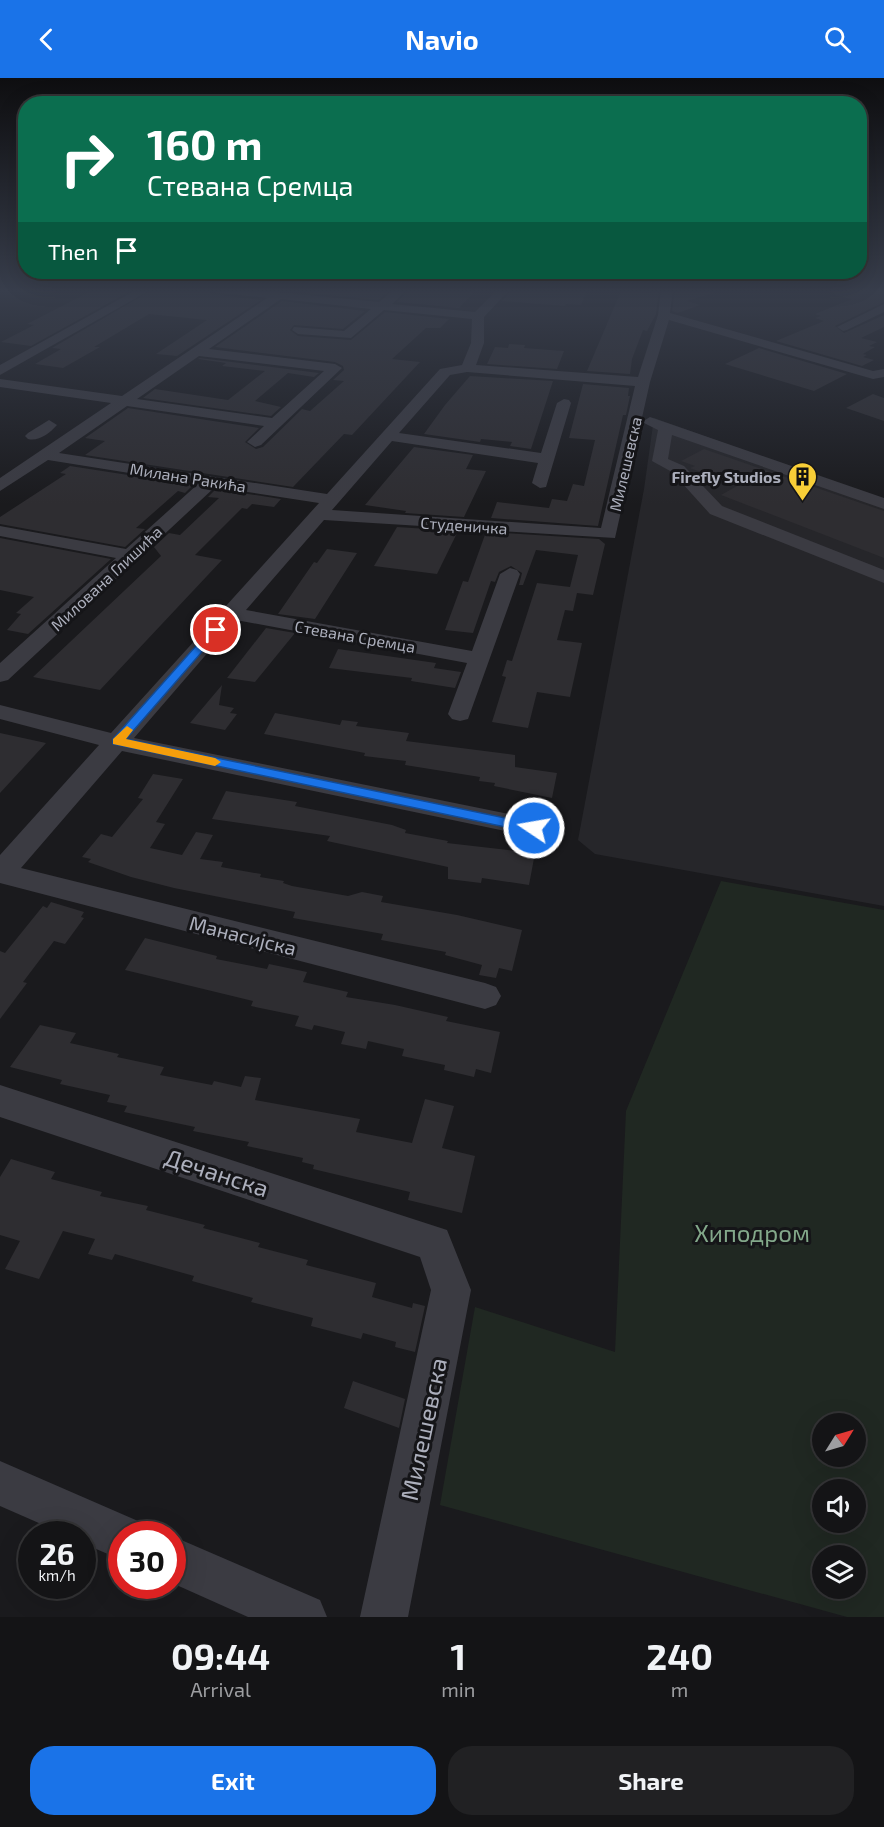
<!DOCTYPE html>
<html lang="en">
<head>
<meta charset="utf-8">
<style>
	body { margin:0; font-family:"Exo 2",sans-serif; background:#212123; color:#f1f3f6; height:100vh; display:flex; flex-direction:column; font-size:22px; white-space:nowrap }
	* { box-sizing:border-box; margin:0 }
	p { font-size:20px; color:#9d9ea1 }
	.icon { flex:none; width:33px; height:33px; fill:none; stroke:currentColor; stroke-width:2; stroke-linecap:round; stroke-linejoin:round }
	.map { position:relative; height:1539px; overflow:hidden }
	.side { display:flex; flex-direction:column; background:#141416; flex:1 }
	.side>* { flex:none }
	.hud { position:absolute; left:18px; top:18px; width:849px; height:183px; border-radius:24px; box-shadow:0 6px 24px #0002,0 0 0 2px #333335; background:#0b6e4f; color:#fff; overflow:hidden }
	.needle { width:39px; rotate:53deg }
	.fabs { position:absolute; left:812px; top:1335px; display:grid; gap:12px }
	.fabs a { display:grid; place-items:center; width:54px; height:54px; border-radius:50%; background:#141416; box-shadow:0 6px 24px #0002,0 0 0 2px #333335; font-size:30px }
	.speed { position:absolute; left:18px; top:1443px; display:flex; gap:12px; font-size:30px; font-weight:700; text-align:center }
	.speed>* { display:grid; place-content:center; width:78px; height:78px; border-radius:50%; background:#141416; box-shadow:0 6px 24px #0002,0 0 0 2px #333335; line-height:1 }
	.speed small { font-size:15px; font-weight:400 }
	.speed .limit { border:9px solid #d22; background:#fff; color:#111 }
	.pin { position:absolute; display:grid; place-items:center; width:51px; height:51px; color:#fff; margin:-26px; border:3px solid #fff; border-radius:50%; box-shadow:0 2px 6px #0007 }
	.me { position:absolute; width:66px; margin:-33px; rotate:282deg; stroke-linejoin:round; filter:drop-shadow(0 0 4px #0008) }
	.turn { display:flex; align-items:center; gap:21px; height:126px; padding:0 30px; font-size:27px }
	.turn .icon { width:78px; height:78px; stroke-width:2.5 }
	.turn b { display:block; font-size:42px; line-height:51px }
	.then { display:flex; align-items:center; height:57px; padding:0 30px; background:#0003; gap:12px; font-size:22px }
	.eta { display:flex; justify-content:space-evenly; align-items:center; height:102px; text-align:center }
	.eta b { font-size:36px; font-weight:700; line-height:42px }
	.action { display:flex; gap:12px; margin-top:auto; padding:12px 30px }
	.action a { flex:1; height:69px; border-radius:24px; background:#1a73e8; color:#fff; font-size:24px; font-weight:700; line-height:69px; text-align:center }
	.action a+a { background:#212123; color:#f1f3f6 }
	header { display:flex; justify-content:space-between; align-items:center; height:78px; padding:0 30px; background:#1a73e8; color:#fff; font-size:27px; font-weight:700 }
	.map>svg:first-child { display:block }
	.built { fill:#26262a }
	.green { fill:#202822; fill-rule:evenodd }
	.building { fill:#2e2d31 }
	.lines { fill:none; stroke-linecap:round; stroke-linejoin:round }
	.minor { fill:#3b3b42; fill-rule:evenodd }
	.route { fill:#1a73e8; stroke:#114b97; stroke-width:1.5 }
	.slow { fill:#f59e0b }
	.labels { text-anchor:middle; dominant-baseline:central; stroke-width:6; stroke-linejoin:round; paint-order:stroke }
	.far-street-label { font-size:16px; fill:#acafbc; stroke:#151518 }
	.far-poi-label { font-size:16px; font-weight:bold; fill:#acafbc; stroke:#151518; text-anchor:end }
	.street-label { font-size:20px; fill:#acafbc; stroke:#151518 }
	.near-street-label { font-size:24px; fill:#acafbc; stroke:#151518 }
	.near-park-label { font-size:24px; fill:#83a88a; stroke:#151518 }
</style>
</head>
<body>
<header><svg class="icon" aria-label="back" viewBox="0 0 24 24"><path d="M15 5l-7 7 7 7"/></svg>Navio<svg class="icon" aria-label="search" viewBox="0 0 24 24"><circle cx="10" cy="10" r="6"/><path d="M15 15l6 6"/></svg></header>
<div class="map">
<svg width="884" height="1539" viewBox="0 0 884 1539">
	<rect width="100%" height="100%" fill="#1a1a1d"/>
	<!-- built -->
	<polygon class="built" points="654,340 884,422 884,828 595,776 578,762 644,411"/>
	<!-- green -->
	<path class="green" d="M721 803 884 832V1539H847L440 1427 475 1229 615 1274 626 1033ZM822 1346H855V1378H822ZM822 1412H855V1444H822ZM822 1478H855V1510H822Z"/>
	<!-- building -->
	<g class="building">
		<polygon points="95,211 134,211 31,268 1,264 34,247 27,246"/>
		<polygon points="154,211 204,211 212,216 261,222 177,278 156,276 207,242 149,236 94,269 100,269 63,290 35,286 61,271 52,270"/>
		<polygon points="266,211 335,211 369,214 373,211 392,211 378,222"/>
		<polygon points="410,211 477,211 459,230 397,224"/>
		<polygon points="512,211 587,211 581,227 566,226 565,228 502,223"/>
		<polygon points="652,211 659,211 656,236 647,253 643,252 632,281 630,296 587,293 621,213 651,215"/>
		<polygon points="675,211 715,211 716,214 687,223 700,227 678,235 672,233"/>
		<polygon points="835,211 884,211 884,224 835,248 844,255 884,237 884,249 861,260 877,264 869,268 875,269 863,276 867,277 863,279 874,282 862,288 776,263 824,243 815,240 821,238 815,236 852,221 834,217"/>
		<polygon points="282,223 365,233 343,251 294,247 290,252 298,258 351,262 385,234 449,241 440,250 426,250 392,281 420,284 352,357 344,356 293,409 85,377 105,363 85,360 128,330 259,350 245,364 256,371 263,369 302,331 310,333 344,303 333,302 344,292 343,288 335,284 215,269"/>
		<polygon points="509,266 525,267 524,270 564,273 557,291 487,286 495,269 508,270"/>
		<polygon points="759,270 847,296 814,313 725,286"/>
		<polygon points="198,281 200,280 319,295 314,299 288,295 255,323 281,329 271,338 143,320 155,311 228,322 265,293 222,288 226,285"/>
		<polygon points="470,298 553,303 531,371 510,368 512,364 481,361 480,364 424,356 445,327"/>
		<polygon points="583,306 629,310 628,318 630,318 626,337 623,337 598,448 491,440 497,424 549,430 552,421 567,423 573,406 584,408 595,362 569,360"/>
		<polygon points="873,316 884,320 884,343 846,330"/>
		<polygon points="414,369 473,377 466,391 486,393 464,439 405,435 406,433 365,427"/>
		<polygon points="704,371 884,433 884,480 721,417 737,408 690,390 695,388 681,383"/>
		<polygon points="70,388 193,407 185,415 178,413 136,450 145,451 125,469 0,446 0,439 66,396 60,395"/>
		<polygon points="216,411 281,421 274,429 252,426 247,431 242,430 195,477 222,482 100,612 33,599 161,478 154,469 169,455 180,457 219,420 208,419"/>
		<polygon points="397,449 458,453 437,496 374,488"/>
		<polygon points="486,454 599,461 605,466 593,517 577,515 573,533 565,532 557,562 582,565 570,619 537,614 528,650 492,644 506,599 502,598 507,582 512,583 537,505 570,509 578,477 536,472 523,507 519,507 522,495 511,488 499,494 495,504 491,503 473,555 445,552 463,503 468,504"/>
		<polygon points="0,460 111,481 28,556 7,552 21,536 16,535 34,519 0,512"/>
		<polygon points="327,471 357,475 315,541 278,536 314,484 317,485"/>
		<polygon points="266,550 295,555 255,604 227,600"/>
		<polygon points="338,571 436,585 434,590 461,594 455,610 411,603 412,600 329,590"/>
		<polygon points="222,607 219,627 234,630 230,635 237,636 225,652 190,645"/>
		<polygon points="275,635 340,647 342,642 358,644 356,648 409,655 406,663 515,677 515,689 557,695 552,720 494,708 495,705 479,703 480,699 405,687 406,683 364,678 365,675 264,656"/>
		<polygon points="0,655 46,665 0,715"/>
		<polygon points="153,696 183,701 156,744 165,746 150,770 182,777 196,754 213,757 200,781 223,784 221,789 261,796 260,799 284,803 283,805 292,808 348,818 362,814 383,818 381,824 457,837 522,852 512,893 499,890 496,900 479,897 482,887 445,877 446,874 381,862 383,856 293,840 295,834 174,810 131,799 88,784 91,781 82,779 101,756 112,759 143,721 138,720"/>
		<polygon points="226,713 297,724 295,728 392,747 406,752 405,755 448,763 447,765 535,775 529,807 482,800 481,805 448,801 448,789 327,763 330,758 212,741"/>
		<polygon points="51,824 84,834 81,839 84,840 65,866 54,863 23,904 27,905 0,941 0,873 5,875 43,828 47,830"/>
		<polygon points="145,860 217,878 216,881 267,891 269,886 307,894 303,904 348,914 346,919 395,927 448,939 446,943 500,954 491,995 476,991 474,999 444,992 445,987 402,978 404,971 368,963 366,971 341,966 345,954 314,947 312,952 295,948 299,938 251,928 253,923 125,892"/>
		<polygon points="40,947 76,955 70,965 119,976 117,979 164,989 160,997 212,1007 214,1003 241,1009 245,998 261,1000 255,1022 360,1041 356,1054 412,1065 425,1021 454,1028 442,1070 475,1078 462,1135 408,1122 410,1114 313,1091 314,1087 302,1084 303,1080 247,1068 249,1064 193,1053 195,1049 124,1034 127,1028 107,1024 110,1017 60,1006 62,1002 10,989"/>
		<polygon points="11,1081 55,1094 51,1101 102,1114 100,1118 148,1128 146,1132 205,1147 203,1150 260,1165 258,1169 308,1182 306,1187 376,1205 372,1219 412,1230 413,1225 425,1228 415,1274 395,1269 396,1264 363,1255 361,1261 311,1248 313,1240 251,1224 253,1220 192,1203 194,1198 115,1176 112,1182 88,1176 95,1161 63,1153 39,1201 5,1191 20,1163 0,1157 0,1099"/>
		<polygon points="353,1303 405,1321 399,1350 344,1330"/>
	</g>
	<g class="lines">
		<!-- minor -->
		<g class="minor">
			<polygon points="138,211 152,211 0,297 0,287"/>
			<path d="M206 211H244L379 224 395 211H408L392 226 475 234 498 211H510L484 239V265L476 287 638 299 658 237 661 211H673L670 235 873 293 884 291V299L873 301 669 242 650 304 615 460 324 442 246 532 472 573 500 496 510 490 517 492 520 496 468 641 460 643 452 641 448 636 467 585 236 542 134 660 534 741 543 743 547 750 543 757 534 759 122 673 21 790 485 905 496 909 501 918 496 927 485 931 0 805V777L99 667 0 641V627L111 655 319 425 215 409 8 602 0 604V585L116 480 0 458V448L126 471 198 406 48 382 0 413V400L111 325 0 309V301L122 318 267 220 212 214ZM281 221 371 231 344 253 294 249 292 252 298 256 351 260 384 232 472 241 471 265 462 287 440 291 327 416 59 375 127 328 264 348 247 364 255 369 261 367 342 290 335 286 209 271ZM199 278 324 293 272 340 137 321ZM467 294 635 308 601 450 332 432 392 363 538 385 532 405 540 410 546 409 571 325 569 322 564 321 557 325 541 375 399 355 450 297Z"/>
			<polygon points="884,226 884,234 847,252 843,253 837,249"/>
			<polygon points="650,339 884,420 884,431 672,357 668,381 684,388 722,428 884,492 884,505 710,436 672,394 652,383 658,352 642,344"/>
			<path d="M49 342 57 347C50 355 38 364 28 361L25 358 28 355Z"/>
			<polygon points="0,1007 447,1152 471,1212 408,1539 360,1539 431,1212 420,1179 0,1039"/>
			<polygon points="0,1383 138,1443 144,1456 122,1456 122,1482 82,1465 82,1456 64,1456 0,1428"/>
			<polygon points="172,1458 320,1522 327,1539 248,1539 172,1505"/>
		</g>
	</g>
	<!-- sky -->
	<linearGradient id="sky" x2="0" y2="1"><stop stop-color="#0e0e10"/><stop offset="0.5" stop-color="#383e4c"/><stop offset="1" stop-color="#383e4c" stop-opacity="0"/></linearGradient>
	<rect width="884" height="426" fill="url(#sky)"/>
	<!-- route -->
	<polygon class="route" points="212,550 221,552 126,661 534,746 539,747 539,754 534,755 113,666 113,661"/>
	<!-- slow -->
	<polygon class="slow" points="127,648 133,652 126,661 215,680 221,684 215,688 113,666 113,661"/>
	<!-- icons -->
	<defs>
		<symbol id="building-pin" viewBox="-11 -11 22 30"><path d="M0 17L-7.5 6A9.5 9.5 0 1 1 7.5 6Z" fill="#f8ce37" stroke="#151518"/><path d="M-4-6H4V6H1V3H-1V6H-4ZM-2.5-4.3h1.7v1.8h-1.7ZM.8-4.3h1.7v1.8H.8ZM-2.5-1h1.7V.8h-1.7ZM.8-1h1.7V.8H.8Z" fill="#111"/></symbol>
	</defs>
	<g fill-rule="evenodd">
		<use href="#building-pin" x="786" y="382" width="33" height="45"/>
	</g>
	<g class="labels">
		<!-- far-street labels -->
		<g class="far-street-label">
			<text transform="translate(625 386) rotate(-77)">Милешевска</text>
			<text transform="translate(188 399) rotate(9)">Милана Ракића</text>
			<text transform="translate(464 447) rotate(4)">Студеничка</text>
			<text transform="translate(106 500) rotate(-43)">Милована Глишића</text>
			<text transform="translate(355 558) rotate(10)">Стевана Сремца</text>
		</g>
		<!-- far-poi labels -->
		<g class="far-poi-label">
			<text x="781" y="398">Firefly Studios</text>
		</g>
		<!-- street labels -->
		<g class="street-label">
			<text transform="translate(243 857) rotate(14)">Манасијска</text>
		</g>
		<!-- near-street labels -->
		<g class="near-street-label">
			<text transform="translate(217 1094) rotate(18)">Дечанска</text>
			<text transform="translate(423 1351) rotate(-78)">Милешевска</text>
		</g>
		<!-- near-park labels -->
		<g class="near-park-label">
			<text x="752" y="1154">Хиподром</text>
		</g>
	</g>
</svg>
<div class="fabs">
<a><svg class="needle" viewBox="-14 -14 28 28"><path d="M0-13l5 13h-10z" fill="#e53935"/><path d="M0 13l5-13h-10z" fill="#9d9ea1"/></svg></a>
<a><svg class="icon" aria-label="sound" viewBox="0 0 24 24"><path d="M4 9h4l5-4v14l-5-4H4zM17 9q2 3 0 6"/></svg></a>
<a><svg class="icon" aria-label="layers" viewBox="0 0 24 24"><path d="M12 4l9 5-9 5-9-5zM3 14l9 5 9-5"/></svg></a>
</div>
<div class="speed"><div>26<small>km/h</small></div><div class="limit">30</div></div>
<div class="pin" style="left:216px;top:552px;background:#d93025"><svg class="icon" aria-label="arrive" viewBox="0 0 24 24"><path d="M6 21V4h12l-3 4 3 4H6"/></svg></div>
<svg class="me" style="left:534px;top:750px" viewBox="-20 -20 40 40"><circle r="17" fill="#1a73e8" stroke="#fff" stroke-width="3"/><path d="M0-11L8 9 0 5-8 9z" fill="#fff"/></svg>
<div class="hud">
<div class="turn"><svg class="icon" aria-label="right" viewBox="0 0 24 24"><path d="M7 20v-9h11M14 6l5 5-5 5"/></svg><div><b>160 m</b>Стевана Сремца</div></div>
<div class="then">Then<svg class="icon" aria-label="arrive" viewBox="0 0 24 24"><path d="M6 21V4h12l-3 4 3 4H6"/></svg></div>
</div>
</div>
<section class="side">
<div class="eta">
<div><b>09:44</b><p>Arrival</p></div>
<div><b>1</b><p>min</p></div>
<div><b>240</b><p>m</p></div>
</div>
<div class="action"><a>Exit</a><a>Share</a></div>
</section>
</body>
</html>
